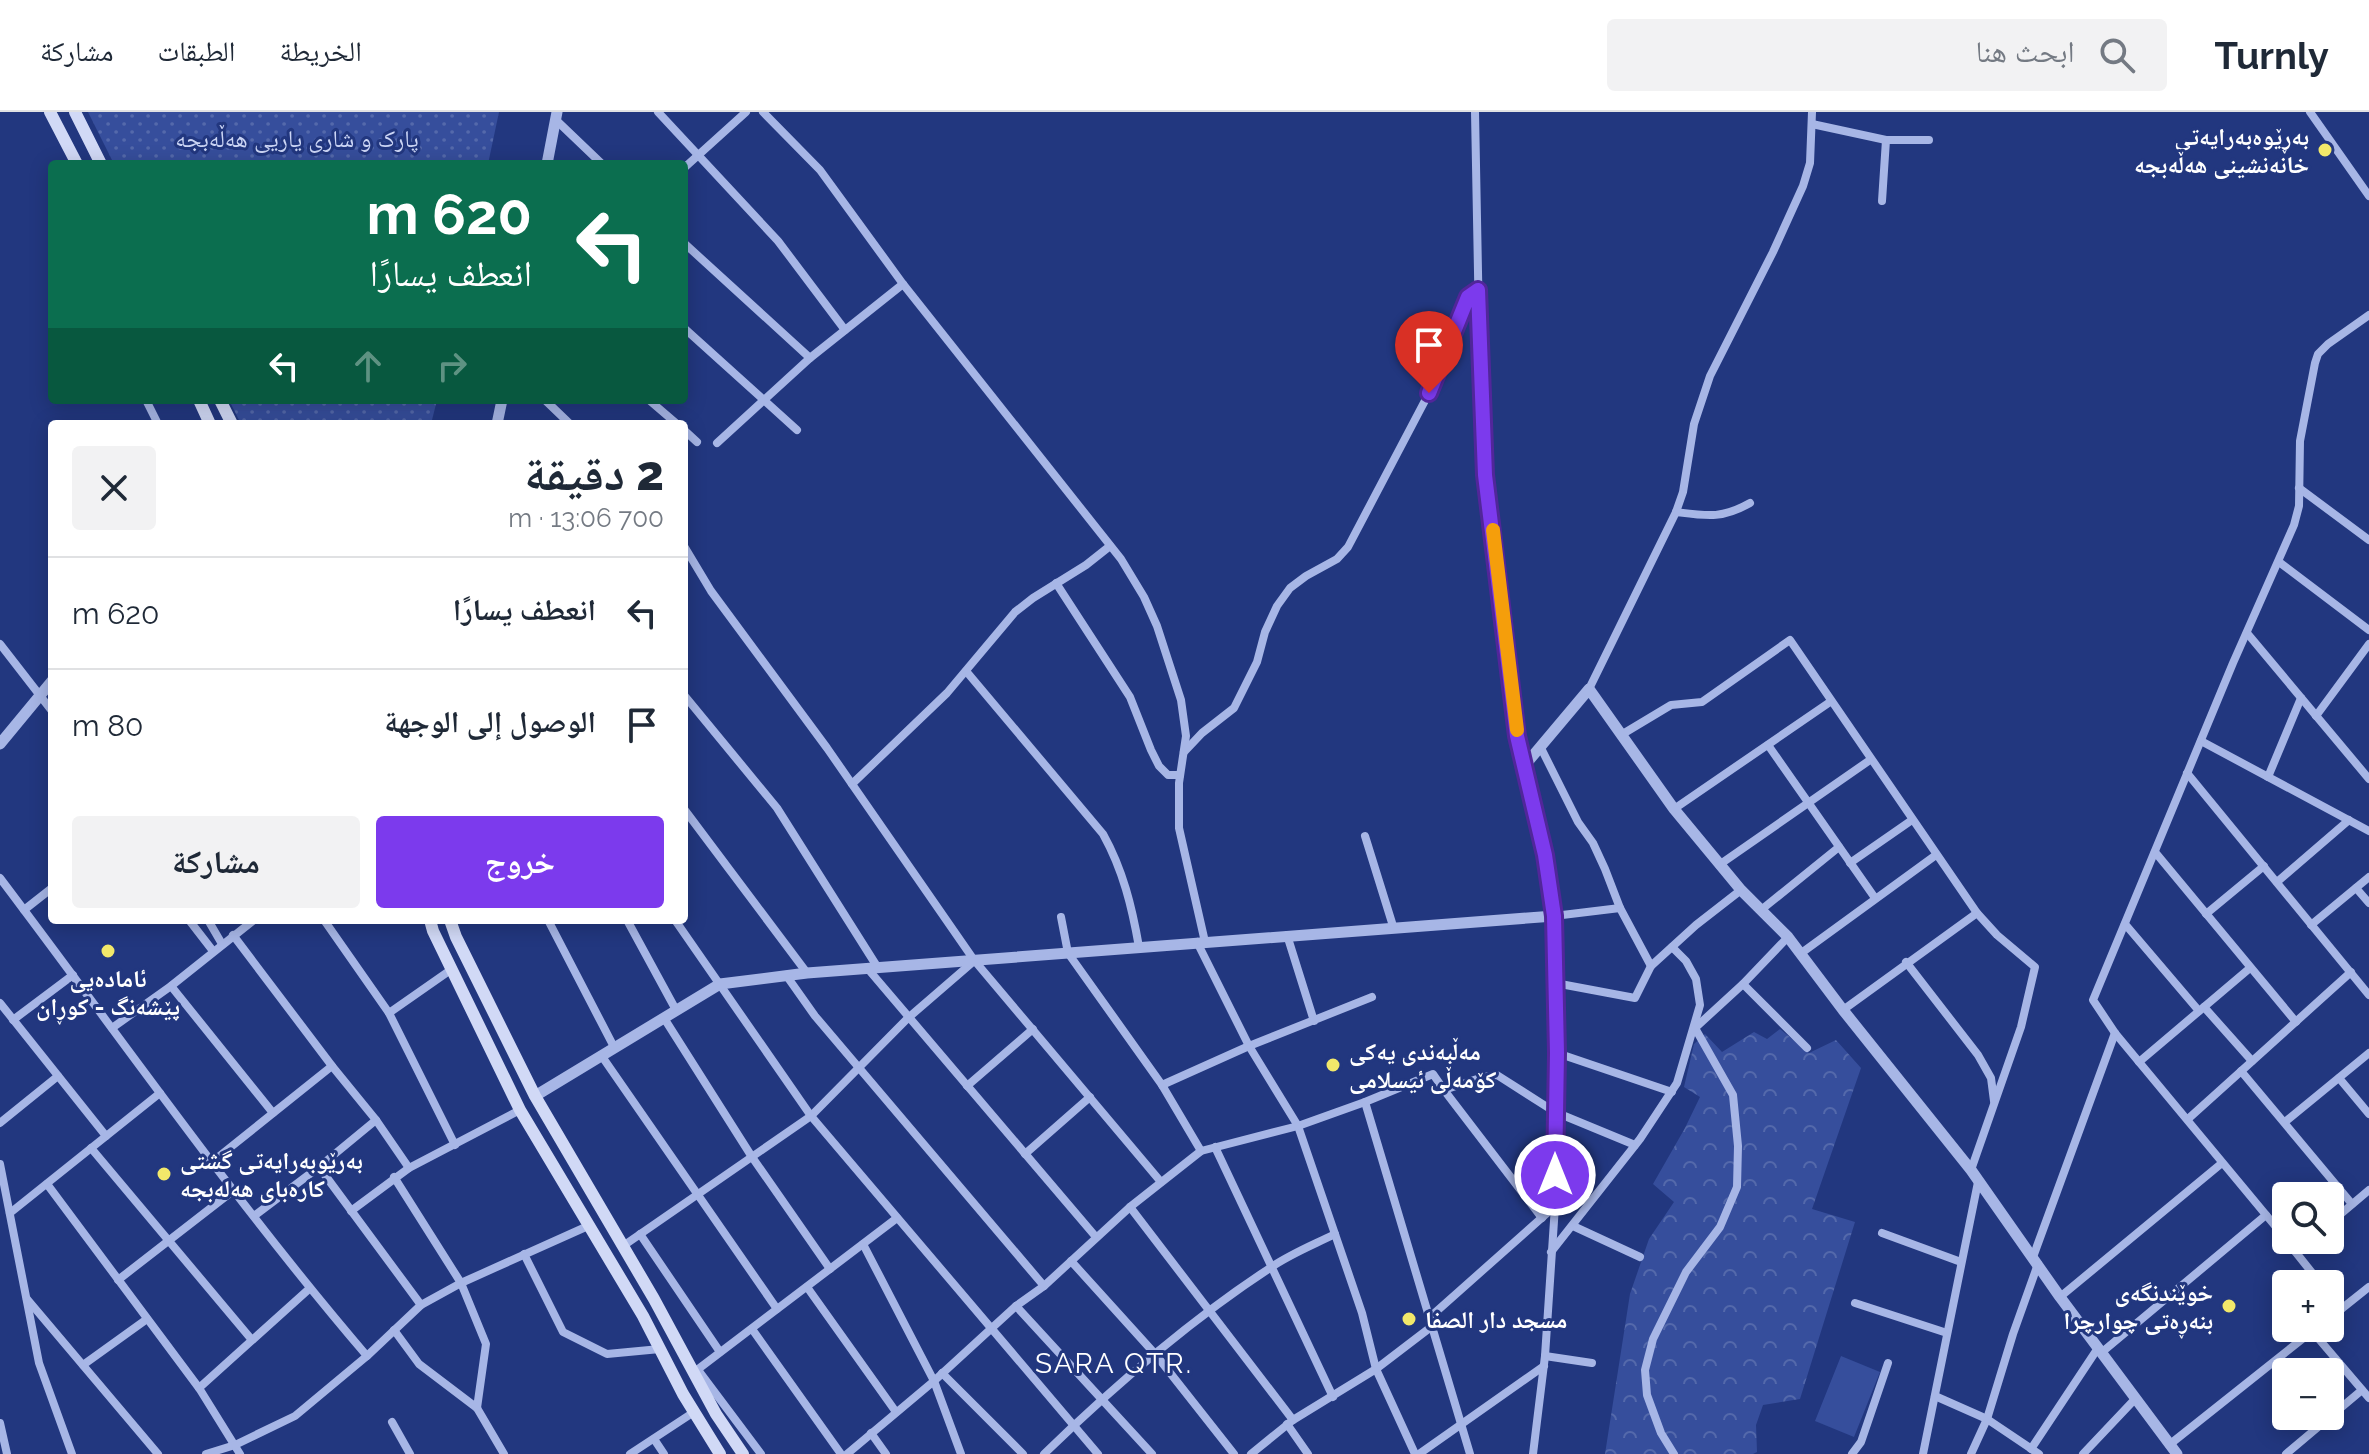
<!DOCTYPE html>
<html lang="ar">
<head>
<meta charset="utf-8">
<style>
	body { margin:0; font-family:Raleway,"Noto Naskh Arabic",sans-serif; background:#f2f2f3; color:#1f2937; direction:rtl; height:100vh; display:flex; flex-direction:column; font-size:30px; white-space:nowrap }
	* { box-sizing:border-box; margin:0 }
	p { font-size:26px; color:#747a83 }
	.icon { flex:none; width:44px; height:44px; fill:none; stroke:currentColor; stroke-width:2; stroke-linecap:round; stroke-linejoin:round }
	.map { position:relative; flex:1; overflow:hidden; direction:ltr }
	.side { position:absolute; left:48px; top:308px; width:640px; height:504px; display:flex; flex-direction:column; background:#fff; border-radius:8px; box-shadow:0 4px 20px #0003; direction:rtl }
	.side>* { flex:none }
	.top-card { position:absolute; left:48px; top:48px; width:640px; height:244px; border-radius:8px; box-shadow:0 4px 20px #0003; direction:rtl; background:#0b6e4f; color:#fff; overflow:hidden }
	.buttons { position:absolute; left:2272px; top:1070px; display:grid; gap:16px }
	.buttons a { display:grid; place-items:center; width:72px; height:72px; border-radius:8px; background:#fff; box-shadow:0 4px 20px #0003; font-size:40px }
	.pin { position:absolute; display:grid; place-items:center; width:68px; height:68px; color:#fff; margin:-82px -34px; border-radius:50% 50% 50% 0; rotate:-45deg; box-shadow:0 0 8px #0007 }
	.pin .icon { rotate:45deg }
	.me { position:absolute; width:88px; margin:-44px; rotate:0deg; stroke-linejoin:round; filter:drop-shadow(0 0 6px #0008) }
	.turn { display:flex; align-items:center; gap:28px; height:168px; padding:0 24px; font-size:36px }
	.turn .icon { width:104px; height:104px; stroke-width:2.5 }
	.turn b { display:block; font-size:56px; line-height:68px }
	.lanes { display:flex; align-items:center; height:76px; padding:0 24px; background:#0003; justify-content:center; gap:40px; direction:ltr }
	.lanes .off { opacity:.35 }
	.round { display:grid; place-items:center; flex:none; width:84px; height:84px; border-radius:8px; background:#f2f2f3 }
	.summary { display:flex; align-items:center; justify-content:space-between; height:136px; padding:0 24px }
	h1 { font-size:48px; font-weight:800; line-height:60px }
	.button { display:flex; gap:16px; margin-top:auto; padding:16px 24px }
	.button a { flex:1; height:92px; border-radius:8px; background:#7c3aed; color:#fff; font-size:32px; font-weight:800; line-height:92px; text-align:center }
	.button a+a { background:#f2f2f3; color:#1f2937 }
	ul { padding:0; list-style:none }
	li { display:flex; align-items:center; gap:24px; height:112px; padding:0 24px; border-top:2px solid #e0e1e3 }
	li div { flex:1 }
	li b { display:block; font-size:30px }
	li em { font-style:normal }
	header { display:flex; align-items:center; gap:48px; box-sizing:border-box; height:112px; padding:0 40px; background:#fff; border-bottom:2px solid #e0e1e3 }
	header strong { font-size:38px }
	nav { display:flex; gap:44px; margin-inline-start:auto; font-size:28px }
	.search { width:560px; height:72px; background:#f2f2f3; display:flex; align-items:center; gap:20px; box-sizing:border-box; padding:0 28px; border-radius:8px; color:#747a83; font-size:30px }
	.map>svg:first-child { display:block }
	.grass { fill:#364e9c }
	.forest { fill:url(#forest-crowns) }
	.park { fill:url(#park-dots) }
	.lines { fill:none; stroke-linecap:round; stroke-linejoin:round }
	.minor { stroke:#a7b6e6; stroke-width:8 }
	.tertiary { stroke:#a7b6e6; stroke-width:11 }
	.secondary { stroke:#d1d9f6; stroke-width:12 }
	.route-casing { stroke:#51269a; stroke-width:20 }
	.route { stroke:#7c3aed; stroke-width:14 }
	.slow { stroke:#f59e0b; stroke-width:14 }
	.poi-dot { fill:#f2e86a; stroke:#22377f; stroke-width:3 }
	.labels { text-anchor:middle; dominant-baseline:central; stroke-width:6; stroke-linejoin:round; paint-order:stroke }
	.poi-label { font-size:24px; font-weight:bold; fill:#fff; stroke:#22377f; text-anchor:start }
	.park-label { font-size:24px; fill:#cbd5f5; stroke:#22377f }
	.quarter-label { font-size:28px; letter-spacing:2px; fill:#fff; stroke:#22377f }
</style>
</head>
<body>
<header>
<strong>Turnly</strong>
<div class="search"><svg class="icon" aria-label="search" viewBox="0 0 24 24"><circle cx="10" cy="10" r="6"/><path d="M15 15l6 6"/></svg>ابحث هنا</div>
<nav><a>الخريطة</a><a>الطبقات</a><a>مشاركة</a></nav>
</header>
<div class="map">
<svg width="2369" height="1342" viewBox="0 0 2369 1342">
	<defs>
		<pattern id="forest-crowns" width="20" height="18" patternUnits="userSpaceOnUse" patternTransform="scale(2)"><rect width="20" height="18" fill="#364e9c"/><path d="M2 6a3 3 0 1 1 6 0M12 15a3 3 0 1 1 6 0" fill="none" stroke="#5469ab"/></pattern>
		<pattern id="park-dots" width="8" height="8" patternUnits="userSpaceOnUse" patternTransform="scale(2)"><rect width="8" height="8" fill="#364e9c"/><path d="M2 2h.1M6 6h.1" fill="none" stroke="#5469ab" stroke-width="1.8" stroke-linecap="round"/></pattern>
	</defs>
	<rect width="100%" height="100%" fill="#22377f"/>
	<!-- grass -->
	<polygon class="grass" points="1841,1244 1880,1260 1854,1325 1815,1309"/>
	<!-- forest -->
	<polygon class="forest" points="1780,917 1809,941 1836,928 1861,956 1812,1097 1855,1110 1800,1287 1763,1293 1756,1313 1757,1340 1753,1342 1605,1342 1630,1182 1649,1127 1674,1090 1653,1072 1685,1016 1700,985 1684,975 1694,932 1705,922 1722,940 1754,920 1767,927"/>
	<!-- park -->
	<g class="park">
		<polygon points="88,0 499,0 488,52 114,52"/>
		<polygon points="229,288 437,288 431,312 241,312"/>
	</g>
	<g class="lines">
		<!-- minor -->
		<g class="minor">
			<polyline points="658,0 778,129 845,218"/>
			<polyline points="763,0 820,58 903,172 1121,447 1144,485 1157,514 1181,588 1186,624 1179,671 1179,716 1205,830"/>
			<polyline points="1475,0 1479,213 1485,363 1517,624 1525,653"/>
			<polyline points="2310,0 2369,84"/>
			<polyline points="556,8 602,52"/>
			<polyline points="1812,12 1886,28 1929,28"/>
			<polyline points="684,56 746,0"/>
			<polyline points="1882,89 1886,28"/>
			<polyline points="684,131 810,246"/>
			<polyline points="684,216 797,318"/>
			<polyline points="146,288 158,312"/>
			<polyline points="545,288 570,312"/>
			<polyline points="649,288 677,312"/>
			<polyline points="684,318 697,330"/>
			<polyline points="717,331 810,246 903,172"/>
			<polyline points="2299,376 2369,428"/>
			<path d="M1676 400C1707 404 1722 407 1750 391"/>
			<polyline points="684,434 711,479 827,636 974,848 1161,1070"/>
			<polyline points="2279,450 2369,518"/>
			<polyline points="1056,471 1130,585 1151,638 1159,654 1168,663 1180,663"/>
			<polyline points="2247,521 2369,667"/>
			<polyline points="0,532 52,599"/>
			<path d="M966 559 1103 722C1123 758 1132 795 1139 835"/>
			<polyline points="1589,577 1676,400 1683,380 1694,312 1710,264 1773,140 1803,74 1810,51 1812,0"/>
			<polyline points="684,583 777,696 878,856"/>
			<polyline points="2316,604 2369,532"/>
			<polyline points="1621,623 1671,593 1702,590 1790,528 1977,801 1997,823 2035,855 2021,915 1971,1058"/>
			<polyline points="2201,629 2369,719"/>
			<polyline points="1768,633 1875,786"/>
			<polyline points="1541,636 1578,710 1593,731 1605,757 1620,796 1651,854 1696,813 1741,778"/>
			<polyline points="1184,640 1202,621 1234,596 1257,550 1265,520 1277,494 1290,476 1306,464 1337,447 1348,435 1429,281 1468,185 1478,178"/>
			<polyline points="2187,661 2369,883"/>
			<polyline points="2268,665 2301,586"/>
			<polyline points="852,672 947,581 1015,500 1033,486 1086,453 1110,434"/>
			<polyline points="684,697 807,861"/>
			<polyline points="1674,697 1830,590"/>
			<polyline points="1365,724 1393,814"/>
			<polyline points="2155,740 2296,910"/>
			<polyline points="1850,751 1912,708"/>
			<polyline points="1719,753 1870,648"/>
			<path d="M0 766C121 926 236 1091 367 1244"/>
			<polyline points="2277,770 2349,708"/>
			<polyline points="2356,776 2369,791"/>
			<polyline points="24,798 52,776"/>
			<polyline points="1761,798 1839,735"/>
			<polyline points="2206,802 2264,754"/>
			<polyline points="1061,805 1068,841 1162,973 1201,1039"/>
			<polyline points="189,808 213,839"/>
			<polyline points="208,808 222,832"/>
			<polyline points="324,808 389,901 455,1033"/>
			<polyline points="548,808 614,935"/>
			<polyline points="627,808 676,898"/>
			<polyline points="675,808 811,1004 1098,1342"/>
			<polyline points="2125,812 2199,899"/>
			<polyline points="2311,813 2369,765"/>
			<polyline points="233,823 332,954 376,1008 409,1056"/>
			<polyline points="1287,823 1314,909"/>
			<polyline points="1197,830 1249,934 1298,1014 1362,1201 1376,1257 1415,1342"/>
			<polyline points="1800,842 1936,743"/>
			<polyline points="1906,850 1978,943 1991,966 1994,989"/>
			<polyline points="868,857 1096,1125"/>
			<polyline points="786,863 815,904 1044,1174"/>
			<polyline points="1555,871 1635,886 1651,854"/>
			<polyline points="1743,872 1807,936"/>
			<polyline points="171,874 273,1001"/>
			<polyline points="0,891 106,1024"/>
			<polyline points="2204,895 2252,949"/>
			<polyline points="1843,898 1977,801"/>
			<polyline points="389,901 452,857"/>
			<polyline points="664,906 752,1045 830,1157"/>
			<polyline points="13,908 73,863"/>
			<polyline points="112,916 171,874 254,808"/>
			<polyline points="1557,941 1672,980"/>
			<polyline points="601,943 777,1197"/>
			<polyline points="2139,950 2250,856"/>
			<polyline points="2241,959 2352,1092"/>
			<polyline points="2339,966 2369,1002"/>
			<polyline points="1162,973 1249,934 1372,885"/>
			<polyline points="967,974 1033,917"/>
			<polyline points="1444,978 1542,1106"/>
			<polyline points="1365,990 1470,1342"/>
			<polyline points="1555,1000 1635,1033"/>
			<polyline points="2188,1007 2351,860"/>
			<polyline points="2285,1010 2369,941"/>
			<polyline points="0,1011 58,964"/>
			<polyline points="1215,1035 1333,1285"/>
			<polyline points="91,1036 252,1228"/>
			<polyline points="1025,1042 1090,985"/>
			<polyline points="212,1050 332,954"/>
			<polyline points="0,1052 39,1251 72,1342"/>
			<polyline points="319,1055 421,1193"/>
			<polyline points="394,1065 461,1171 486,1232 477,1296 504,1342"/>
			<polyline points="47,1072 199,1276 240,1342"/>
			<polyline points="1130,1095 1293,1308"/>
			<polyline points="351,1099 409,1056 520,998"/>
			<polyline points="10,1101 160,981"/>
			<polyline points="254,1104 319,1055 376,1008"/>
			<polyline points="2330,1111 2369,1078"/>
			<polyline points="1573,1114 1640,1145"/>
			<polyline points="1882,1121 1961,1150"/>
			<polyline points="640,1122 720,1240"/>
			<polyline points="2286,1127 2115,921 2093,888 2233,551 2294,413 2299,394 2300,329 2315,251 2318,242 2328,232 2369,203"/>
			<polyline points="2286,1128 2321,1172"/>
			<polyline points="863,1132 934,1269 961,1342"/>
			<polyline points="623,1134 811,1004 908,906 974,849"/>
			<polyline points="2295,1139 2308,1128"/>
			<polyline points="1551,1140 1640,1027 1677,971 1700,893 1696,867 1686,849 1672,835"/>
			<polyline points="524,1142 563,1220 607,1242 660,1237"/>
			<polyline points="2033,1145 2115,921"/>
			<polyline points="1071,1149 1156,1243 1234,1342"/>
			<polyline points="118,1168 234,1078"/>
			<polyline points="807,1175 896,1300"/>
			<polyline points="2330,1183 2341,1197"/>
			<polyline points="2060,1185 2222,1051"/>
			<polyline points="27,1187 158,1342"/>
			<polyline points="1855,1191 1947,1221"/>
			<polyline points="1016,1194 1152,1342"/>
			<polyline points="1429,1206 1555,1094"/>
			<polyline points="2330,1206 2369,1175"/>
			<polyline points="752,1217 841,1342"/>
			<polyline points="394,1218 419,1252 477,1296"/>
			<polyline points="2312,1219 2369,1286"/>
			<polyline points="2101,1241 2266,1103"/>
			<polyline points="1545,1244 1592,1251"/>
			<polyline points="83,1253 147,1207"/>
			<polyline points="698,1258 761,1342"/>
			<polyline points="693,1261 897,1106"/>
			<polyline points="942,1261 1023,1342"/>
			<polyline points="199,1276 309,1177"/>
			<polyline points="1935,1284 1987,1307 2039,1342"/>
			<polyline points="392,1310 410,1342"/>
			<polyline points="0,1311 7,1342"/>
			<polyline points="1287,1312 1308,1342"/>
			<polyline points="871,1321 886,1342"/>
			<polyline points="654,1327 664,1342"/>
			<polyline points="2169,1333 2316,1216"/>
			<polyline points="2031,1337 2098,1236"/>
			<polyline points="206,1342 235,1333 295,1304 367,1244 421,1193 461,1171 588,1114"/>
			<polyline points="630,1342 694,1300"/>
			<polyline points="847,1342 934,1269 1016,1194 1044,1174 1130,1095 1201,1039 1298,1014 1365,990 1433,962 1444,978 1483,965 1497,963 1555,1000"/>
			<path d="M1044 1342C1111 1277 1192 1207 1270 1156 1290 1142 1313 1133 1335 1122"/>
			<polyline points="1251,1342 1293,1308 1376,1257 1431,1215"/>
			<polyline points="1419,1342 1544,1254"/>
			<polyline points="1533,1342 1545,1244 1555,1094 1557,941 1554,804 1620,796"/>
			<polyline points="1674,1342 1661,1321 1647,1283 1645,1258 1653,1227 1686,1160 1720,1115 1737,1075 1738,1034 1733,983 1695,916 1743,872 1788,825"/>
			<polyline points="1852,1342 1861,1330 1888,1251"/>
			<polyline points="1923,1342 1978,1070"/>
			<polyline points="1971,1342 1987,1307 2013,1222 2038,1152"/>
			<polyline points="2083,1342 2136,1286"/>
			<polyline points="2286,1342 2362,1278"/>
		</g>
		<!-- tertiary -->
		<g class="tertiary">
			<polyline points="547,52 557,0"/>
			<polyline points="497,312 502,288"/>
			<polyline points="0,632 52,569"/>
			<polyline points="535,984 720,872 807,861 1554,804 1545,743 1525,653 1589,577 1674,697 1741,778 1788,825 1843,898 1971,1058 2060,1185 2177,1342"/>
		</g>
		<!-- secondary -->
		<g class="secondary">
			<polyline points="50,0 77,52"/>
			<polyline points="75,0 101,52"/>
			<polyline points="199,288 210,312"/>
			<polyline points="220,288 232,312"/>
			<polyline points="430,808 433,819 520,998 643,1204 683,1282 720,1342"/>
			<polyline points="450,808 456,825 535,984 654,1187 716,1302 743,1342"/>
		</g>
	</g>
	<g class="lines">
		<defs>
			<polyline id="route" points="1429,281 1468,185 1478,178 1485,363 1517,624 1545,743 1554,804 1557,941 1555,1063"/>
		</defs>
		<!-- route casing -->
		<use href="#route" class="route-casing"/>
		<!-- route -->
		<use href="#route" class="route"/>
		<!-- slow -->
		<polyline class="slow" points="1493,418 1517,618"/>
	</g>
	<!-- markers -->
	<g class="poi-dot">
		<circle cx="2325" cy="38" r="8"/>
		<circle cx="108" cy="839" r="8"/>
		<circle cx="1333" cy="953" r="8"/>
		<circle cx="164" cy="1062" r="8"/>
		<circle cx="2229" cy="1194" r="8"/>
		<circle cx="1409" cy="1207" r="8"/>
	</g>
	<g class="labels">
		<!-- poi labels -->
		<g class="poi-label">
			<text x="2309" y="24" text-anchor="end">بەڕێوەبەرایەتی<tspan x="2309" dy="28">خانەنشینی هەڵەبجە</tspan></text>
			<text x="108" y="866" text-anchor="middle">ئامادەیی<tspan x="108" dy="28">پێشەنگ - کوڕان</tspan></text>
			<text x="1349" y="939">مەڵبەندی یەکی<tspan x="1349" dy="28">کۆمەڵی ئیسلامی</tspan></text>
			<text x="180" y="1048">بەرێوبەرایەتی گشتی<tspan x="180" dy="28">کارەبای هەلەبجە</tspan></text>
			<text x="2213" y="1180" text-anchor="end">خوێندنگەی<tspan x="2213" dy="28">بنەڕەتی چوارچرا</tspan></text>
			<text x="1425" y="1207">مسجد دار الصفا</text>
		</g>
		<!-- park labels -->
		<g class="park-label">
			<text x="297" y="26">پارک و شاری یاریی ھەڵەبجە</text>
		</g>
		<!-- quarter labels -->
		<g class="quarter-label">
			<text x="1114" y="1251">SARA QTR.</text>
		</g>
	</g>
</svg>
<div class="buttons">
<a><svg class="icon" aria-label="search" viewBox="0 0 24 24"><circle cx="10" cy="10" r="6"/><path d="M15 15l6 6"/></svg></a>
<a>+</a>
<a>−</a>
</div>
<div class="pin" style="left:1429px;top:281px;background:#d93025"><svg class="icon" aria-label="arrive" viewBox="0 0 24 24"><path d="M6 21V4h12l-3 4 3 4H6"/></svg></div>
<svg class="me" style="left:1555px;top:1063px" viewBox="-20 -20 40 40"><circle r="17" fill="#7c3aed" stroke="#fff" stroke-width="3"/><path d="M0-11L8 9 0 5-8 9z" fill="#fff"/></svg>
<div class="top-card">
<div class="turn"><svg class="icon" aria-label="left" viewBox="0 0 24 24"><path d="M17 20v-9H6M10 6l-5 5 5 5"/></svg><div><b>620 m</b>انعطف يسارًا</div></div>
<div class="lanes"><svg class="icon" aria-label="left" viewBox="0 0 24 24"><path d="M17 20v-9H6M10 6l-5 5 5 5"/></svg><svg class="icon off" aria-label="ahead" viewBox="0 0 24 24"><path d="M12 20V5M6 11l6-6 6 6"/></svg><svg class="icon off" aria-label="right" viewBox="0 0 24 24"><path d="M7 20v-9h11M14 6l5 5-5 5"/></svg></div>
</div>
<section class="side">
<div class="summary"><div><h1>2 دقيقة</h1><p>700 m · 13:06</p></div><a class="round"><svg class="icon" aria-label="close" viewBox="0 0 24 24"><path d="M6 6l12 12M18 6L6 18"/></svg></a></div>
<ul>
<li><svg class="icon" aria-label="left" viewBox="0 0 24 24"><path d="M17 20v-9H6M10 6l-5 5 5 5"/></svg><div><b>انعطف يسارًا</b></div><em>620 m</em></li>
<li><svg class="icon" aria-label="arrive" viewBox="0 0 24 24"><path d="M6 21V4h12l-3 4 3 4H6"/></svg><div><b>الوصول إلى الوجهة</b></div><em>80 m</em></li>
</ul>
<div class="button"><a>خروج</a><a>مشاركة</a></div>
</section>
</div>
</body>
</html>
